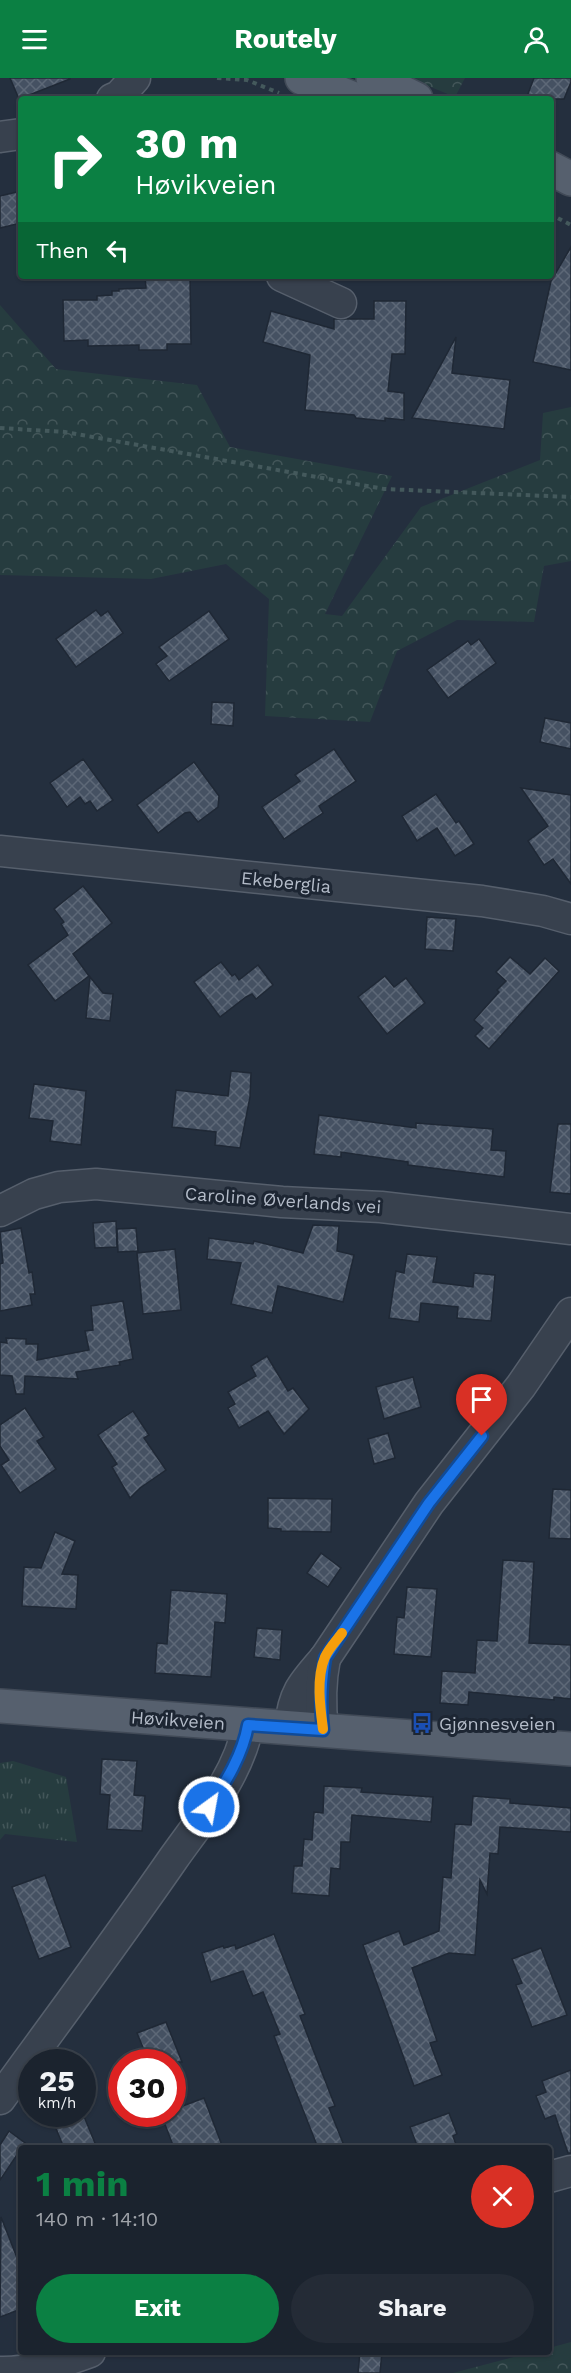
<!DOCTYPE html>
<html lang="en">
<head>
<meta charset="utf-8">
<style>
	body { margin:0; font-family:"Work Sans",sans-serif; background:#242b36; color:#f1f3f6; height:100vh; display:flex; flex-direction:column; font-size:22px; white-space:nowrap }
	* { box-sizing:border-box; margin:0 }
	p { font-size:20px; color:#a0a4aa }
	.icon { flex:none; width:33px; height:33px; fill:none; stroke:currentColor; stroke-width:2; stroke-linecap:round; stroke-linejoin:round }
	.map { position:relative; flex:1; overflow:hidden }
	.drawer { position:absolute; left:18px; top:2067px; width:534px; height:210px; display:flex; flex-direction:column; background:#1b232e; border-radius:6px; box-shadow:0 2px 4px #0004,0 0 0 2px #39404a }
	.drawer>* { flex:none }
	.guide { position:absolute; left:18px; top:18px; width:536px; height:183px; border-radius:6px; box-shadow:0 2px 4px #0004,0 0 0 2px #39404a; background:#0b8043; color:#fff; overflow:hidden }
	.speed { position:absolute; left:18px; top:1971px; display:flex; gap:12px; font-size:30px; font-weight:700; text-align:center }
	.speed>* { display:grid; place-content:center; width:78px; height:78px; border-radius:50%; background:#1b232e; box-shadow:0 2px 4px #0004,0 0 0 2px #39404a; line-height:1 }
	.speed small { font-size:15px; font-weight:400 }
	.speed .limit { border:9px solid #d22; background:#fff; color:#111 }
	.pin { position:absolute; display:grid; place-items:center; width:51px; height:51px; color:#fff; margin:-62px -26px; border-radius:50% 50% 50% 0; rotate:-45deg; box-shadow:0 0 6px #0007 }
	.pin .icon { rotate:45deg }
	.me { position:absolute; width:66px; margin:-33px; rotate:32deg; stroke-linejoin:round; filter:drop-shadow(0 0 4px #0008) }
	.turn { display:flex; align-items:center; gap:21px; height:126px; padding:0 18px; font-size:27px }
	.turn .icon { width:78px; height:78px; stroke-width:2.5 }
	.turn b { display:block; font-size:42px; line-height:51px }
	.then { display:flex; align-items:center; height:57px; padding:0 18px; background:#0003; gap:12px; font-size:22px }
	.round { display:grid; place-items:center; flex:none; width:63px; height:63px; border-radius:32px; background:#242b36 }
	.overview { display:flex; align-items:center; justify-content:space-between; height:102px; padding:0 18px }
	h1 { font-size:36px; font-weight:700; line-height:45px; color:#0b8043 }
	.primary-button { display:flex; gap:12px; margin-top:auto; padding:12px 18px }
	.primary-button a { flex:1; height:69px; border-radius:36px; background:#0b8043; color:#fff; font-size:24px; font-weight:700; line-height:69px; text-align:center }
	.primary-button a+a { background:#242b36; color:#f1f3f6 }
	header { display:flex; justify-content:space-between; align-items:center; height:78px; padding:0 18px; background:#0b8043; color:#fff; font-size:27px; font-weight:700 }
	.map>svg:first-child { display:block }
	.grass { fill:url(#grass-tufts) }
	.forest { fill:url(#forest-crowns) }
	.building { fill:url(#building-cross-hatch); stroke:#1f2835; stroke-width:1.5 }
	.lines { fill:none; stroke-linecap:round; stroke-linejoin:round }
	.minor-casing { stroke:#565f6c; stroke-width:33 }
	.major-casing { stroke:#414a57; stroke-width:36 }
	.path { stroke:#44595c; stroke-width:4; stroke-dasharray:4.5 4.5; stroke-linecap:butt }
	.minor { stroke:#38414e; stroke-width:30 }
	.major { stroke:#56606e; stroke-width:33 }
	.route-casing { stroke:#114b97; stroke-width:15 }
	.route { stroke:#1a73e8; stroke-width:10 }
	.slow { stroke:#f59e0b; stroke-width:10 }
	.labels { text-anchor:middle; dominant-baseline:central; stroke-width:6; stroke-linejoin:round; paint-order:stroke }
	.street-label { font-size:18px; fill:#b4bcc9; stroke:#1d2633 }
	.poi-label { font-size:18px; fill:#b4bcc9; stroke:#1d2633; text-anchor:start }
</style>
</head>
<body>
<header><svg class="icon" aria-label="menu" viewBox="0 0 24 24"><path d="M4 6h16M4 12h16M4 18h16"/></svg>Routely<svg class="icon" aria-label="person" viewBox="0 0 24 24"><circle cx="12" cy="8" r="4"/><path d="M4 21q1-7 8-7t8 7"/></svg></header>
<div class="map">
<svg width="571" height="2295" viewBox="0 0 571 2295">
	<defs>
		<pattern id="grass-tufts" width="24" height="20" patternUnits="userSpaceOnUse" patternTransform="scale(1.5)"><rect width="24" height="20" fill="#263c3f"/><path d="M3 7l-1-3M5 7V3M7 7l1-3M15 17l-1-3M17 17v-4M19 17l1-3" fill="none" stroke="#435659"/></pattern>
		<pattern id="forest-crowns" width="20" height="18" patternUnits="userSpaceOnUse" patternTransform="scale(1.5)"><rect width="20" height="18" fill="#263c3f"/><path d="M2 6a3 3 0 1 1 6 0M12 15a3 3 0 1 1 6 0" fill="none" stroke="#435659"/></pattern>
		<pattern id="building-cross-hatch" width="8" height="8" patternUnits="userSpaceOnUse" patternTransform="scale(1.5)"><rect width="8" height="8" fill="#455162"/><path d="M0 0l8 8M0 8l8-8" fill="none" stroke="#5d6877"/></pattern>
	</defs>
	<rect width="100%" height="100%" fill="#242f3e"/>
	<!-- grass -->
	<polygon class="grass" points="13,1683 66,1699 77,1764 5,1756 0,1762 0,1685"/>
	<!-- forest -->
	<g class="forest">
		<polygon points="409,0 465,0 455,19"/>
		<polygon points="0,227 56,291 197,307 230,369 392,398 325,536 342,538 421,429 540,382 543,335 571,329 571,483 544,488 534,544 457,542 397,573 370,644 265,638 269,521 226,486 151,501 0,497"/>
		<polygon points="571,2264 571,2295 453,2295 533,2274 549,2274 549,2270"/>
	</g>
	<!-- building -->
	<g class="building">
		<polygon points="10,0 70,0 70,1 19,21"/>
		<polygon points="534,0 571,0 571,4 564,21 526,21"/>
		<polygon points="21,113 21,145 0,150 0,118"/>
		<polygon points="571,169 571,292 533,284 551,203"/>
		<polygon points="145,198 190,198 191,266 167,266 167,272 139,272 139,267 88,268 88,262 64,263 63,222 97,222 97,218 112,217 112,213 119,213 119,211 146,210"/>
		<polygon points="374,223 406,223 405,276 392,276 388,313 404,315 404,342 385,340 385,343 356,340 354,337 305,332 310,277 263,264 271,233 334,251 334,241 374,241"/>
		<polygon points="456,259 452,295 510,302 504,351 412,340"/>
		<polygon points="96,532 101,538 108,533 123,555 76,589 56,561"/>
		<polygon points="209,533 229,561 169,603 156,586 167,578 159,569"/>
		<polygon points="479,561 496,585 448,620 427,592 468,563 471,567"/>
		<polygon points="212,624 234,625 233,648 211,646"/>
		<polygon points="545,640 571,645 571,671 540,664"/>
		<polygon points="334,671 356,703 319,728 323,735 284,761 262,729 300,703 295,697"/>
		<polygon points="83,681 113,722 97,733 90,723 85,726 80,719 67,729 50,705"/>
		<polygon points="194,684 219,718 218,729 198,744 190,734 185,735 158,755 137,727"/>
		<polygon points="521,710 571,717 571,806 553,781 544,787 528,763 548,748"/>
		<polygon points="436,716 456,745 459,743 474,766 455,778 437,750 417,763 402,738"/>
		<polygon points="83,808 112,845 73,876 89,898 55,923 28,887 68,857 61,846 64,844 54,831"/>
		<polygon points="427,839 456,841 453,873 425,871"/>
		<polygon points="510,879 530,896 545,880 559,893 489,971 475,958 483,950 474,942 499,914 497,912 506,903 496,894"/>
		<polygon points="221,884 232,898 235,896 239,902 258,887 273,907 256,921 252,916 246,919 220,939 194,904"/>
		<polygon points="385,898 394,909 406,900 425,925 387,956 358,919"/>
		<polygon points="90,899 103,915 113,916 110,943 86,940"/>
		<polygon points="231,993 251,995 250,1019 240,1070 215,1067 216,1054 172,1049 176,1012 228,1018"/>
		<polygon points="34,1006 86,1013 81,1067 50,1063 53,1043 29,1040"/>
		<polygon points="319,1037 416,1050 416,1045 493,1051 491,1072 506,1073 504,1099 408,1087 408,1084 341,1074 341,1079 314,1076"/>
		<polygon points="558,1046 571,1046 571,1116 550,1114"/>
		<polygon points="116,1143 117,1169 95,1170 93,1145"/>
		<polygon points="313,1147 339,1148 337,1173 354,1177 343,1224 278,1208 272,1235 231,1226 241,1185 207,1181 209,1160 253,1166 254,1163 303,1175"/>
		<polygon points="21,1150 29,1195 32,1194 35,1216 30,1216 32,1227 0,1233 0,1186 3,1185 0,1154"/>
		<polygon points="136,1150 138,1173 118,1174 117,1151"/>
		<polygon points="175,1171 181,1232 143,1236 137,1175"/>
		<polygon points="407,1176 437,1179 433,1204 473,1209 474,1195 495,1197 491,1243 457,1240 458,1229 421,1225 419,1244 389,1240 396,1193 404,1195"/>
		<polygon points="123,1223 133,1281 119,1284 120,1287 76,1294 78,1301 25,1298 24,1316 16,1316 12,1298 0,1297 0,1264 7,1265 6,1260 26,1261 26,1266 38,1266 37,1282 89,1272 85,1253 93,1252 91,1228"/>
		<polygon points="267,1278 288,1313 293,1310 309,1331 284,1356 268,1333 239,1350 228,1330 235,1326 228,1314 256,1298 251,1288"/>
		<polygon points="413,1299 421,1329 384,1341 376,1309"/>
		<polygon points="25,1330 44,1359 37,1363 56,1391 20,1415 1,1387 9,1382 0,1368 0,1347"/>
		<polygon points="133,1333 149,1357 144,1360 166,1392 140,1410 130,1420 112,1389 117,1386 98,1357"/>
		<polygon points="388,1355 395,1380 374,1386 368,1361"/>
		<polygon points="553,1411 571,1412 571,1461 549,1460"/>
		<polygon points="268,1420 332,1421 331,1454 281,1453 281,1451 268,1450"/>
		<polygon points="55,1454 75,1463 62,1496 78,1497 76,1531 22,1528 24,1489 41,1490"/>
		<polygon points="321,1475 341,1490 328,1509 307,1495"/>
		<polygon points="503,1482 534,1484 529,1565 571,1567 571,1621 554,1619 554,1622 469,1614 468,1627 440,1625 442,1593 475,1595 477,1562 497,1563"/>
		<polygon points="407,1509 437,1511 431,1579 394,1576 397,1539 404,1540"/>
		<polygon points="171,1512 227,1516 225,1545 215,1544 211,1599 155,1595 157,1565 167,1566"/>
		<polygon points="257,1550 282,1552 280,1582 254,1579"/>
		<polygon points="102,1681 137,1683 134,1717 145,1718 142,1753 107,1751 110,1717 100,1716"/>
		<polygon points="324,1708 362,1710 361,1714 433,1719 431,1744 352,1737 350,1764 341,1764 340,1791 331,1790 329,1818 292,1815 294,1788 302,1788 304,1761 312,1762 314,1734 323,1735"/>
		<polygon points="473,1718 510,1721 510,1725 571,1730 571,1754 500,1749 498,1776 490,1775 487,1816 480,1802 475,1877 449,1875 412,1890 437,1963 430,1965 442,1997 414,2008 363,1867 399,1853 404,1867 439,1853 443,1799 451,1800 455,1746 471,1747"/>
		<polygon points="45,1797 71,1869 39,1881 12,1809"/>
		<polygon points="274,1856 305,1936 300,1938 335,2028 329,2030 345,2070 318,2070 274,1958 280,1956 263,1914 253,1918 243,1893 211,1904 202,1875 223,1868 224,1870 235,1867 236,1871"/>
		<polygon points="541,1870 567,1937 532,1949 516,1907 522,1905 512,1881"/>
		<polygon points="166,1944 182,1984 149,1984 137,1955"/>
		<polygon points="571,1992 571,2075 568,2075 555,2037 545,2041 536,2018 546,2014 542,2003"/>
		<polygon points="204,2020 223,2070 174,2070 161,2036 172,2036 172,2032"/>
		<polygon points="449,2035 457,2056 453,2058 457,2070 418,2070 410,2049"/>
		<polygon points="50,2036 83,2036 97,2070 64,2070"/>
		<polygon points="9,2053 25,2065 0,2102 0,2067"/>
		<polygon points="1,2139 21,2190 21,2231 0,2239"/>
		<polygon points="360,2274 382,2274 380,2295 358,2295"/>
	</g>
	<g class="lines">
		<defs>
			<g id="minor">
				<polyline points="112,21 119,18 135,0"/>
				<polyline points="0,59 21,56"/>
				<polyline points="282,198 341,225"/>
				<polyline points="0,773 482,823 543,833 571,841"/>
				<polyline points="0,1133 34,1116 59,1109 96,1106 282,1124 381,1129 571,1151"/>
				<path d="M290 1649C293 1615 303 1605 325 1580L429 1425 521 1308 571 1235"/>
				<path d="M323 1652C320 1627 320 1605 325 1580"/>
				<path d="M0 2021C58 1941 117 1862 173 1781 202 1740 239 1697 248 1647"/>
				<polyline points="549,2099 571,2093"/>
				<path d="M0 2294C29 2295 63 2284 90 2274"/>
			</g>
			<g id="major">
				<polyline points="302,0 354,21"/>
				<polyline points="373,0 416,21"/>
				<polyline points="550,90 571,101"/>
				<polyline points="0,1628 571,1671"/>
			</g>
		</defs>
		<!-- minor casing -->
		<use href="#minor" class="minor-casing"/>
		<!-- major casing -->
		<use href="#major" class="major-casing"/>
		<!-- path -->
		<g class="path">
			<polyline points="217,0 247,2 279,15"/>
			<polyline points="550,136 571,147"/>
			<polyline points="0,350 65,354 384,411 571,419"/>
		</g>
		<!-- minor -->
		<use href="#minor" class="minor"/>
		<!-- major -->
		<use href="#major" class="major"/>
	</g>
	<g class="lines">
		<defs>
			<path id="route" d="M209 1729C226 1704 243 1676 248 1647L323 1652C320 1627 321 1605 325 1580L429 1425 482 1358"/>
		</defs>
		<!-- route casing -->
		<use href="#route" class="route-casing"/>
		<!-- route -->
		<use href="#route" class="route"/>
		<!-- slow -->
		<path class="slow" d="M323 1651C320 1629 316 1600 325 1579 329 1570 337 1562 342 1555"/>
	</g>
	<!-- icons -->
	<defs>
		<symbol id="bus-bare" viewBox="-9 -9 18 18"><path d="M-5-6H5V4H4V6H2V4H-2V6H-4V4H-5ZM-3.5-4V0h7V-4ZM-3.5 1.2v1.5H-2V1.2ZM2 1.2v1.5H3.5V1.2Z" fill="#1a4fb4" stroke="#1d2633" stroke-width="2.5" paint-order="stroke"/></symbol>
	</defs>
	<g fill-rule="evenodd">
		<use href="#bus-bare" x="407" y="1630" width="30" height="30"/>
	</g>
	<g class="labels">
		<!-- street labels -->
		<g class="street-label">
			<text transform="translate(286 804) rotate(6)">Ekeberglia</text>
			<text transform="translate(283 1122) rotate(4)">Caroline Øverlands vei</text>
			<text transform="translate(178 1642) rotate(4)">Høvikveien</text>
		</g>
		<!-- poi labels -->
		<g class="poi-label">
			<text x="439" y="1645">Gjønnesveien</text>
		</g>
	</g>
</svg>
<div class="speed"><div>25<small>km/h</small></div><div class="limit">30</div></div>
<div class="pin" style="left:482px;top:1358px;background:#d93025"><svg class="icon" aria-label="arrive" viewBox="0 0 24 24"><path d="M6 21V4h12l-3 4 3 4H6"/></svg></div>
<svg class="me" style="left:209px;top:1729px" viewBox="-20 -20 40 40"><circle r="17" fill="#1a73e8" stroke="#fff" stroke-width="3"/><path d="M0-11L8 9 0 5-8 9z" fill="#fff"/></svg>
<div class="guide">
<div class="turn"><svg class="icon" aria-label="right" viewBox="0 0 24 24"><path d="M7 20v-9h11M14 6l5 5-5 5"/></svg><div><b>30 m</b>Høvikveien</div></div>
<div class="then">Then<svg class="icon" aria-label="left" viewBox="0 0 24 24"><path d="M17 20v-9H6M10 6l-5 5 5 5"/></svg></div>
</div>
<section class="drawer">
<div class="overview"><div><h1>1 min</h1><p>140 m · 14:10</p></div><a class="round" style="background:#d93025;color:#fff"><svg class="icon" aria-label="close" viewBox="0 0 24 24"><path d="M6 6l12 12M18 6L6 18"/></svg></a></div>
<div class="primary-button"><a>Exit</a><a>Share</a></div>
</section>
</div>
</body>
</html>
